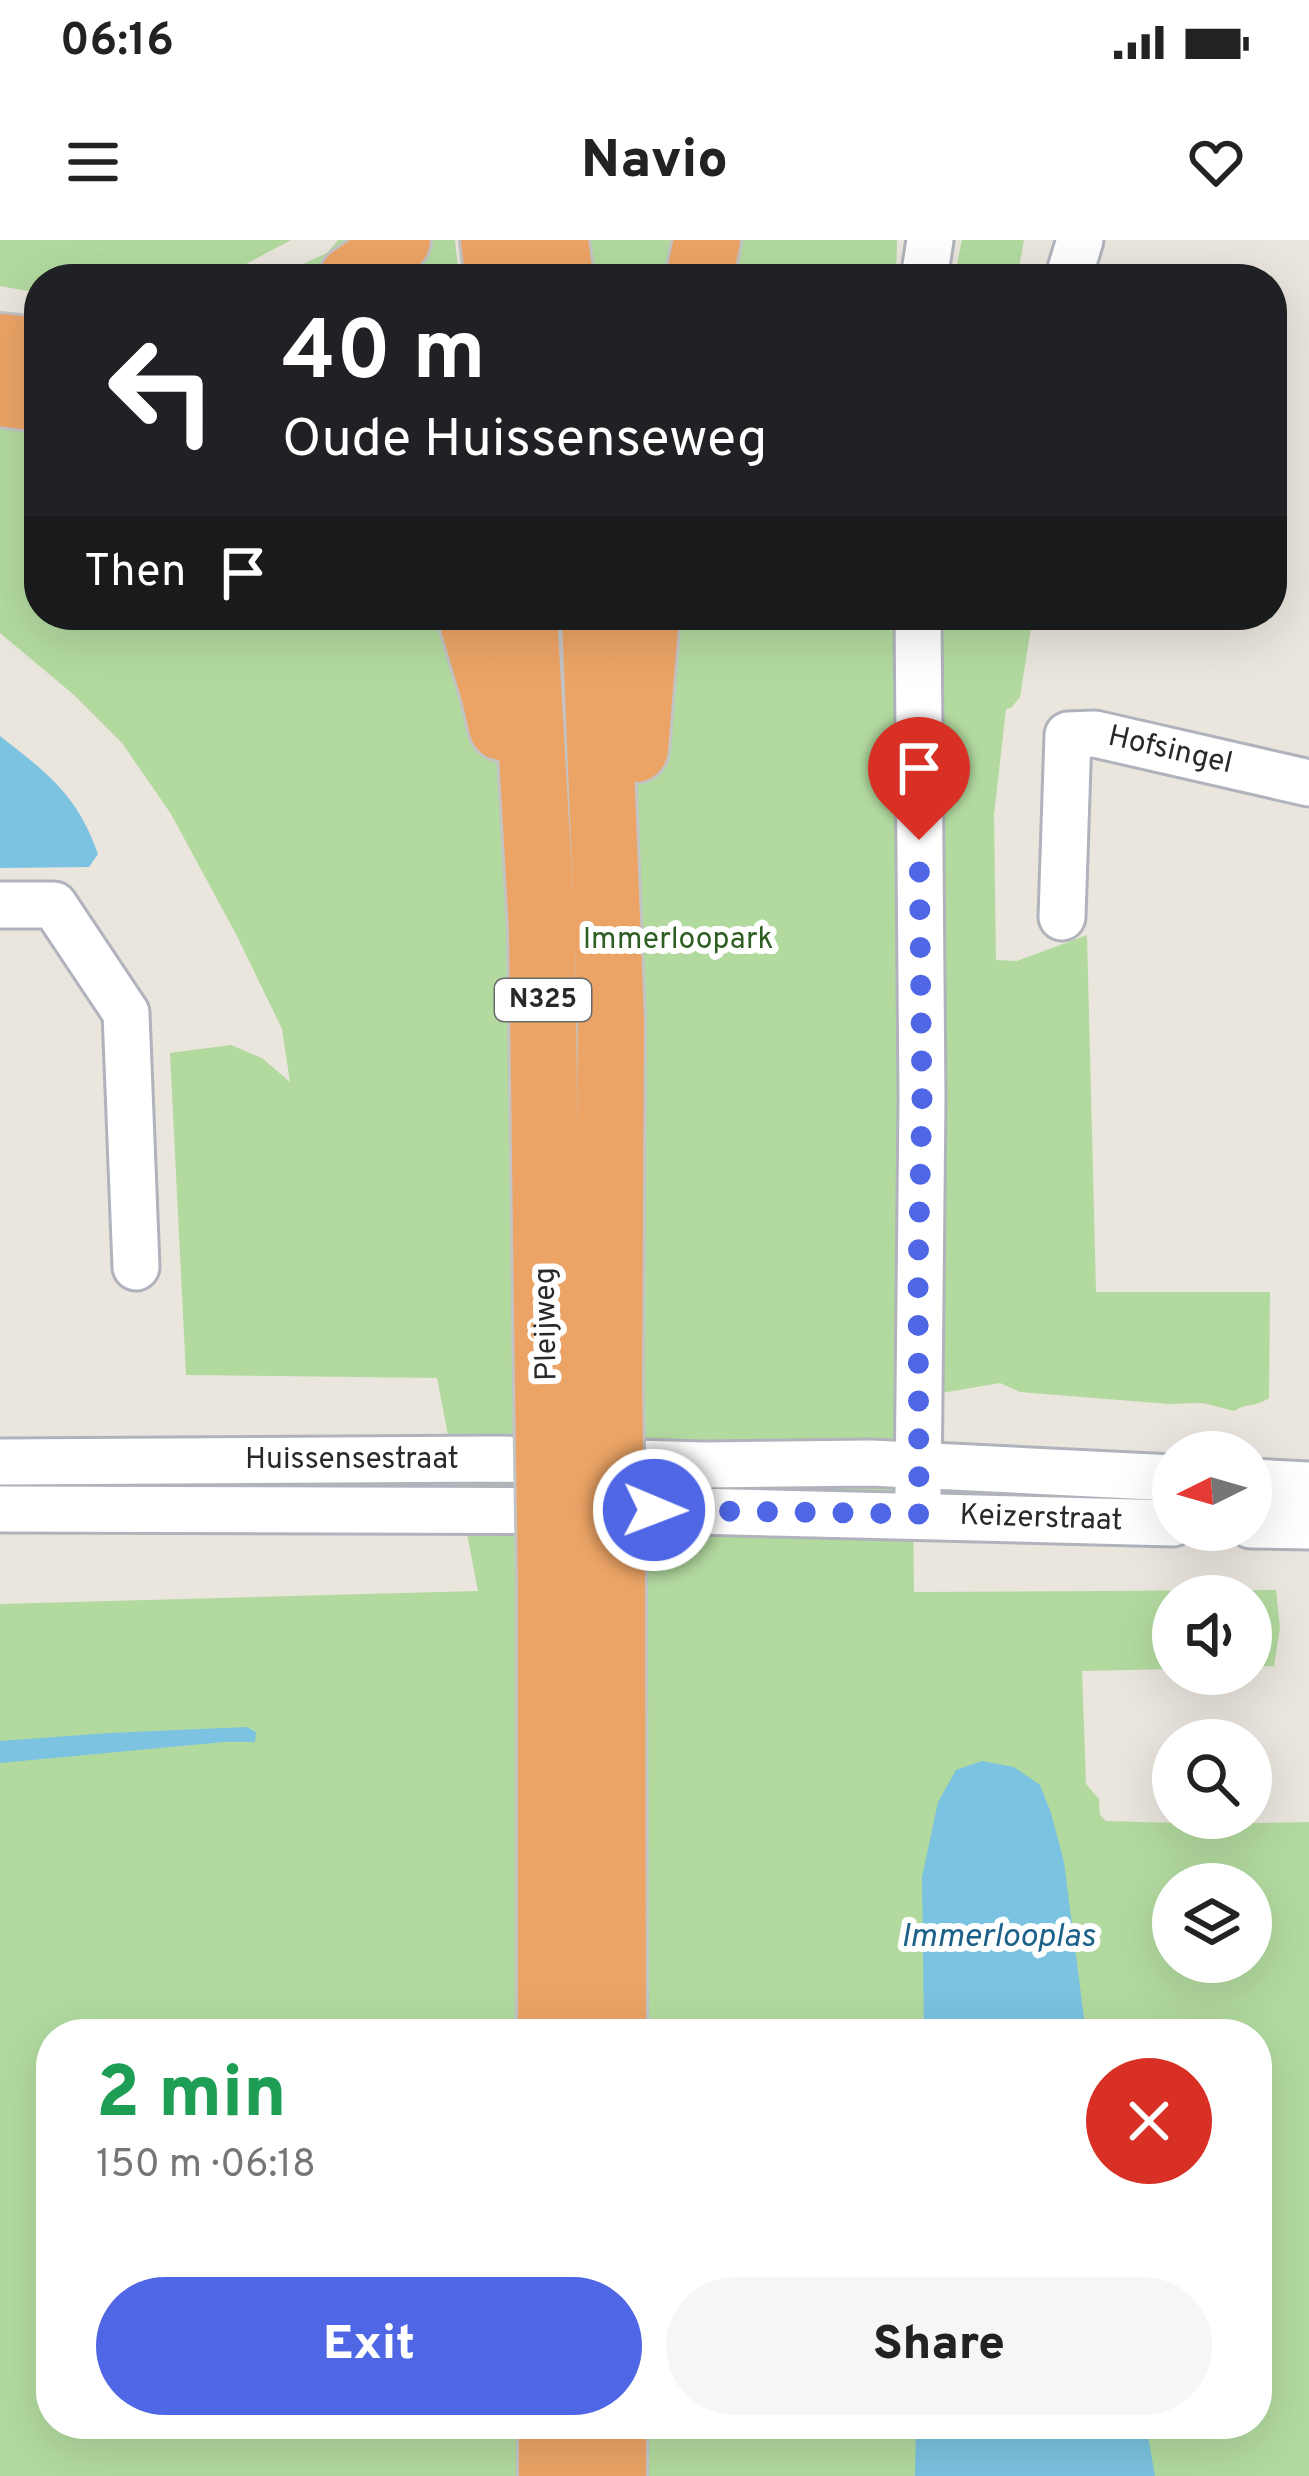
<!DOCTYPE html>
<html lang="en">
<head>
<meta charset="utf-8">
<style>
	body { margin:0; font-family:Overpass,sans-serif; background:#f6f6f6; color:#222; height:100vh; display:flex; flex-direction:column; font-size:45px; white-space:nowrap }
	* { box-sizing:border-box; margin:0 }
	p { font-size:39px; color:#767676 }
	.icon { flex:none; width:66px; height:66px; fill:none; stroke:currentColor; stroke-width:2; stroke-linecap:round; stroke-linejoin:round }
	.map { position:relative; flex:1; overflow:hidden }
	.side { position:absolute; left:36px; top:1779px; width:1236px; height:420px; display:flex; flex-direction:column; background:#fff; border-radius:48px; box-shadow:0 12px 48px #0002 }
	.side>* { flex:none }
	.top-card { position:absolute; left:24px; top:24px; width:1263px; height:366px; border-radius:48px; box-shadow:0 12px 48px #0002; background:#202124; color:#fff; overflow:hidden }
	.needle { width:78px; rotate:265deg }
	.fabs { position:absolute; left:1152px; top:1191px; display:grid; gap:24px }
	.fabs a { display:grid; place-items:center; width:120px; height:120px; border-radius:50%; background:#fff; box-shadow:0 12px 48px #0002; font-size:60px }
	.pin { position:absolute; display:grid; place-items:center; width:102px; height:102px; color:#fff; margin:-123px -51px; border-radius:50% 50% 50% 0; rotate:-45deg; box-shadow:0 0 12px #0007 }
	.pin .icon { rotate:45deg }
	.me { position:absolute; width:132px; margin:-66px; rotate:91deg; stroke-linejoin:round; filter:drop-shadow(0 0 9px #0008) }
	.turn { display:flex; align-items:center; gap:42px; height:252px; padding:0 60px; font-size:54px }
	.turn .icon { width:156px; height:156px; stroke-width:2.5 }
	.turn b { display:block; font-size:84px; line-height:102px }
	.then { display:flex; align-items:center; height:114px; padding:0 60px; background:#0003; gap:24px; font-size:45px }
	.round { display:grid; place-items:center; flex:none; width:126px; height:126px; border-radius:63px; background:#f6f6f6 }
	.summary { display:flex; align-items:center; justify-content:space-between; height:204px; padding:0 60px }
	h1 { font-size:72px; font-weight:800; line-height:90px; color:#1e9e55 }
	.button { display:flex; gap:24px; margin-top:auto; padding:24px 60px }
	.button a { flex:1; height:138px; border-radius:72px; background:#4f66e5; color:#fff; font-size:48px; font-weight:800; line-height:138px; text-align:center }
	.button a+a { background:#f6f6f6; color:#222 }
	.status { display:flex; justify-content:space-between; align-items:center; height:84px; padding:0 60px; background:#fff; direction:ltr }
	.status svg { height:33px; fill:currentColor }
	header { display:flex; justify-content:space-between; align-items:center; height:156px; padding:0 60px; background:#fff; font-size:54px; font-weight:800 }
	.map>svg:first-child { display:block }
	.green { fill:#b2da9f; fill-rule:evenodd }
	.water { fill:#7bc3e0 }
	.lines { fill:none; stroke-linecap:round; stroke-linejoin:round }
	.minor-casing { stroke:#b0b3bb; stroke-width:51 }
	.highway-casing { stroke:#c3c3c3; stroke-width:72 }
	.minor { stroke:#fff; stroke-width:45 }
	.highway { stroke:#eca466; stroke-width:66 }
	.highway-bridge-casing { stroke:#c3c3c3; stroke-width:72; stroke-linecap:butt }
	.highway-bridge { stroke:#eca466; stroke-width:66 }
	.route { stroke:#4f66e5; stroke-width:21; stroke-dasharray:0 37.8 }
	.labels { text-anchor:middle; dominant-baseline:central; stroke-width:12; stroke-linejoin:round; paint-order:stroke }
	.shield { fill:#fff; stroke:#696969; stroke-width:3 }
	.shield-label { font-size:27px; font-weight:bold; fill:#292929 }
	.street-label { font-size:30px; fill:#292929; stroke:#fff }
	.park-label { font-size:30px; fill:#2d5e22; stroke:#fff }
	.water-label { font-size:33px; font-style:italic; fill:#1c618a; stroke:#fff }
</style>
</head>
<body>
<div class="status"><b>06:16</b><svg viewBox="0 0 49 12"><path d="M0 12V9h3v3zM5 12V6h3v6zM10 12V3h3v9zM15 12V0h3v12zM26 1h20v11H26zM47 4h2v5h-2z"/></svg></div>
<header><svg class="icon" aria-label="menu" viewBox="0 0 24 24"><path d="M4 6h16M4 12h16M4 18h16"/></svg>Navio<svg class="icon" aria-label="heart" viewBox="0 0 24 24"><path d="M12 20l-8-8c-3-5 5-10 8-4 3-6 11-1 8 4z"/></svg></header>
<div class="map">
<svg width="1309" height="2236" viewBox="0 0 1309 2236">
	<rect width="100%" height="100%" fill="#eae5dd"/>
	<!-- green -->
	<g class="green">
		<polygon points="0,0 291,0 231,32 201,39 39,39 39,53 0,46"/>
		<polygon points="338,0 372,0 324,39 270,39 327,13"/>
		<polygon points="415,0 455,0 459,39 373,39"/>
		<polygon points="580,0 702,0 693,39 585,39"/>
		<polygon points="742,0 897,0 896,39 731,39"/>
		<polygon points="962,0 1024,0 1017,39 954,39"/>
		<path d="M0 166 39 172V375H1033L1020 457 1011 468 1006 469 994 575 996 720 1017 721 1087 695 1096 1052H1270L1269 1158C1257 1167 1245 1163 1234 1171L1203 1163 1169 1164 1020 1152 1000 1143 912 1158 914 1352 1276 1350 1280 1388 1274 1426 1251 1427V1356H1173V1429L1082 1431 1086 1544 1099 1559 1100 1575 1106 1581 1215 1584 1309 1582V2236H0V1364L478 1351 437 1138 186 1135 170 813 231 805 262 818 290 842 282 789 237 696 171 574 122 503 74 455 0 393ZM1173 1644H1251V1722H1173ZM51 1794H1257V2184H51Z"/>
	</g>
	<!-- water -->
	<g class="water">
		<path d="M0 496C47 533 77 554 98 614L89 627 0 628Z"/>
		<polygon points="247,1487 256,1492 255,1502 224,1502 0,1523 0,1501 109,1493"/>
		<polygon points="982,1521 1014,1527 1040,1545 1051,1573 1064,1622 1086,1794 924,1794 922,1637 938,1562 956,1530"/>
		<polygon points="916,2184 1146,2184 1155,2236 915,2236"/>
	</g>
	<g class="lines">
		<defs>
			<g id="minor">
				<polyline points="924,39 930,0"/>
				<polyline points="1068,39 1080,0"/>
				<polyline points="918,375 922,859 918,1253"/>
				<polyline points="0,665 54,665 126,773 136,1027"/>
				<polyline points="1062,677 1068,495 1095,494 1309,543"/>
				<polyline points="0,1222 497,1219 704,1225 871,1223 1173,1238"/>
				<polyline points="1251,1242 1309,1245"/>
				<polyline points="0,1269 694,1271 1173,1283"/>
				<polyline points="1251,1285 1309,1286"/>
			</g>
			<g id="highway">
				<polyline points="494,0 499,39"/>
				<polyline points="555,0 560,39"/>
				<polyline points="352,39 368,28 397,0"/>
				<polyline points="699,39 707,0"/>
				<polyline points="0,107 39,111"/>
				<polyline points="0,153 39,158"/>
				<polyline points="471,375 495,456 502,487"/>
				<polyline points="524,375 542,689 548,1145"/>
				<polyline points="595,375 611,781 609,1144"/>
				<polyline points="635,509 646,375"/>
				<polyline points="612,1347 613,1794"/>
				<polyline points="551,1348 551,1794"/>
				<polyline points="552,2184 552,2236"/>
				<polyline points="613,2184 613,2236"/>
			</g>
		</defs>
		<!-- minor casing -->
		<use href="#minor" class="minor-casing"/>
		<!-- highway casing -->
		<use href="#highway" class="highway-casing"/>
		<!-- minor -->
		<use href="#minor" class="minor"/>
		<!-- highway -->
		<use href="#highway" class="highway"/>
		<defs>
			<g id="highway-bridge">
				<polyline points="609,1144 612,1347"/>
				<polyline points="548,1145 551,1348"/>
			</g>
		</defs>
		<!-- highway-bridge casing -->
		<use href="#highway-bridge" class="highway-bridge-casing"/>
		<!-- highway-bridge -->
		<use href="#highway-bridge" class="highway-bridge"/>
	</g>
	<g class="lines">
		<!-- route -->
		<polyline class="route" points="654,1270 919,1274 918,1033 922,859 919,600"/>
	</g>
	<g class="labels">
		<!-- shield labels -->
		<rect class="shield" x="495" y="739" width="96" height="42" rx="9"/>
		<g class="shield-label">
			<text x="543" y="760">N325</text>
		</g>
		<!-- street labels -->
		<g class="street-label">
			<text transform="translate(1170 511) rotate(13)">Hofsingel</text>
			<text transform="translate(547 1084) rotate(-91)">Pleijweg</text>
			<text x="352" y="1220">Huissensestraat</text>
			<text transform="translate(1041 1279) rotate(2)">Keizerstraat</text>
		</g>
		<!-- park labels -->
		<g class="park-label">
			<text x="678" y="700">Immerloopark</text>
		</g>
		<!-- water labels -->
		<g class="water-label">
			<text x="998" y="1698">Immerlooplas</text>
		</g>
	</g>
</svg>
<div class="fabs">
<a><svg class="needle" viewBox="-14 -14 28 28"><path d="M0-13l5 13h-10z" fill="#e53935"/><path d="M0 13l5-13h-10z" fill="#767676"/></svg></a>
<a><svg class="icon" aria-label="sound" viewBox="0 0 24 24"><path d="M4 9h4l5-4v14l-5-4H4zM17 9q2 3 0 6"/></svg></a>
<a><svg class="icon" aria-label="search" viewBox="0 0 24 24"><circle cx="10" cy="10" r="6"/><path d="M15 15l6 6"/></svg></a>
<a><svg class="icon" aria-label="layers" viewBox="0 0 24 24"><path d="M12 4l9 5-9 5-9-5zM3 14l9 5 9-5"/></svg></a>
</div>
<div class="pin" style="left:919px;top:600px;background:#d93025"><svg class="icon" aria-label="arrive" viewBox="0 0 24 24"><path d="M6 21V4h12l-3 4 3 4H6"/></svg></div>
<svg class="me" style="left:654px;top:1270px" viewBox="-20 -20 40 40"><circle r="17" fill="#4f66e5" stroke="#fff" stroke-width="3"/><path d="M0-11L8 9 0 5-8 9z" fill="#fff"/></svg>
<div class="top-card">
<div class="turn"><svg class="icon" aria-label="left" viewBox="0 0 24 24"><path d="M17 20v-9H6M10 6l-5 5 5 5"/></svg><div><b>40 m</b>Oude Huissenseweg</div></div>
<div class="then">Then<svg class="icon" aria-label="arrive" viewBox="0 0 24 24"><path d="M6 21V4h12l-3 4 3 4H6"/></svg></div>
</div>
<section class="side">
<div class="summary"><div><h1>2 min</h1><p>150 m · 06:18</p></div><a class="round" style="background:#d93025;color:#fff"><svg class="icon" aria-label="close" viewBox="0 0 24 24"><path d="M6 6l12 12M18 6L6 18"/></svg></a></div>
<div class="button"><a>Exit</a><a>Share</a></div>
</section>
</div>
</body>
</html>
